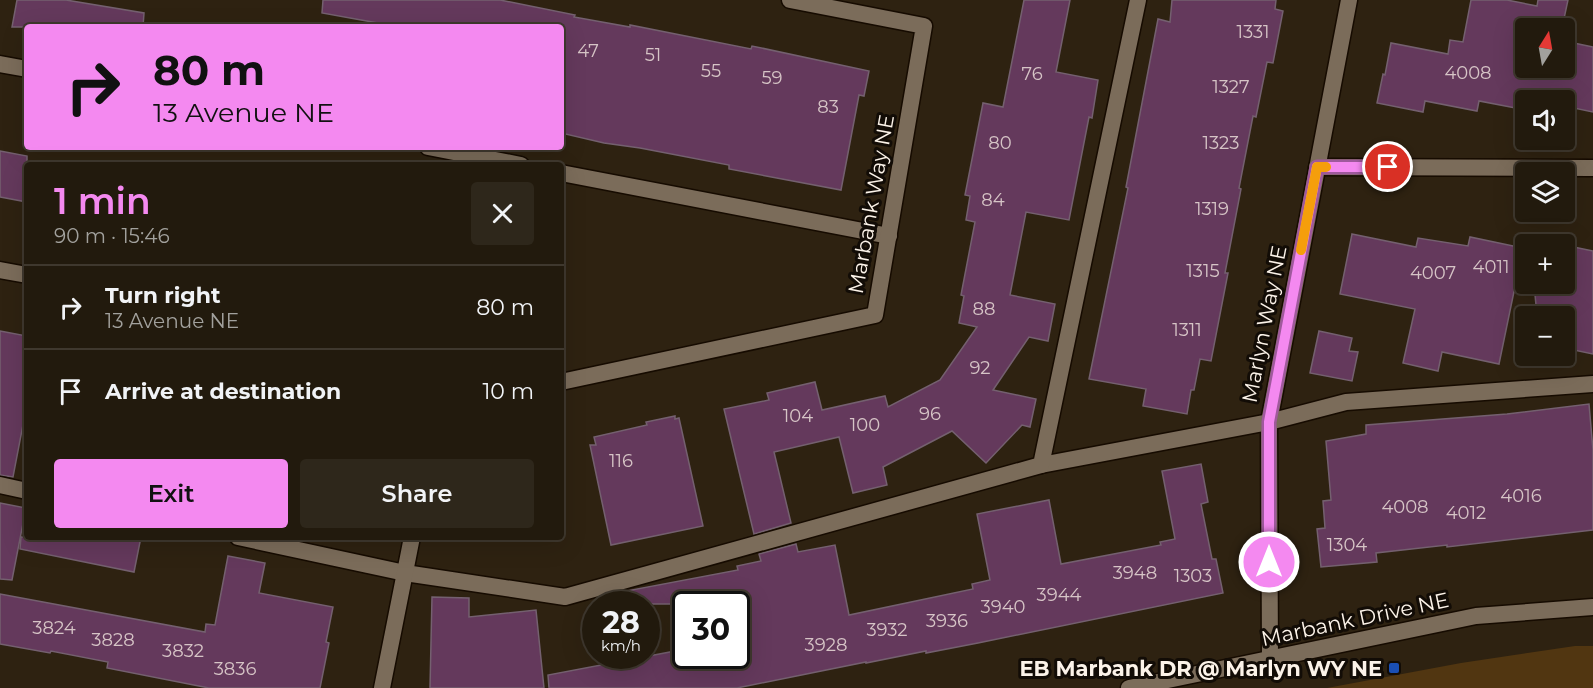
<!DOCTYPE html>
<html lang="en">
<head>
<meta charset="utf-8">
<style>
	body { margin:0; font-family:Montserrat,sans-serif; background:#2e271b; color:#f1f3f6; height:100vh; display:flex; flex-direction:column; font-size:22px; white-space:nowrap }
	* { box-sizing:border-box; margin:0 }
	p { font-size:20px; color:#a2a19d }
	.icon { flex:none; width:33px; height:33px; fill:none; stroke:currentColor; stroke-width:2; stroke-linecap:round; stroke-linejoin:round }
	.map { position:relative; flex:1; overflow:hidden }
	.drawer { position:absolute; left:24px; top:162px; width:540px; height:378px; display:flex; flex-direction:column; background:#221a0d; border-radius:6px; box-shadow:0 6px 24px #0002,0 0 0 2px #3f382e }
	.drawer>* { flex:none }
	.banner { position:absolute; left:24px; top:24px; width:540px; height:126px; border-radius:6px; box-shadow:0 6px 24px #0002,0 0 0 2px #3f382e; background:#f489f0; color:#111; overflow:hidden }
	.needle { width:39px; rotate:11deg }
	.fabs { position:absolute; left:1515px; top:18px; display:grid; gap:12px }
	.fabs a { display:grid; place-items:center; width:60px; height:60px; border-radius:6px; background:#221a0d; box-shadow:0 6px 24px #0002,0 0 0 2px #3f382e; font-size:30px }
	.speed { position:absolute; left:582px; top:591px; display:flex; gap:12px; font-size:30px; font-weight:700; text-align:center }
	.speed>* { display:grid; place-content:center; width:78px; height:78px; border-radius:50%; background:#221a0d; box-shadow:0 6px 24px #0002,0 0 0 2px #3f382e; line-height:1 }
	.speed small { font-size:15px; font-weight:400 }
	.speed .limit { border:3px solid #111; border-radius:9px; background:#fff; color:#111 }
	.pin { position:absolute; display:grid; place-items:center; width:51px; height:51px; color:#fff; margin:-26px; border:3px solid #fff; border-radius:50%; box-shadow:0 2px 6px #0007 }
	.me { position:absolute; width:66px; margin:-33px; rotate:0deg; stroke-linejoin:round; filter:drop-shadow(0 0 4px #0008) }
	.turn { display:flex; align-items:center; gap:21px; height:126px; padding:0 30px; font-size:27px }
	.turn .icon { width:78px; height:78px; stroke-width:2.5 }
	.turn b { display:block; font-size:42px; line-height:51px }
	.round { display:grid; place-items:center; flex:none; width:63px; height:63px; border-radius:6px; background:#2e271b }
	.overview { display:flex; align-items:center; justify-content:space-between; height:102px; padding:0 30px }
	h1 { font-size:36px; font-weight:600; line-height:45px; color:#f489f0 }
	.primary-button { display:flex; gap:12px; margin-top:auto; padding:12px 30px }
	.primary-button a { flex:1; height:69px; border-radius:6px; background:#f489f0; color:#111; font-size:24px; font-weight:600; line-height:69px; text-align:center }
	.primary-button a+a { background:#2e271b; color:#f1f3f6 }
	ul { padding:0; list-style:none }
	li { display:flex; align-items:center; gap:18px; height:84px; padding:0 30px; border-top:2px solid #3f382e }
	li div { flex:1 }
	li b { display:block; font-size:22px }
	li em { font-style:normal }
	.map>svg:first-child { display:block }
	.green { fill:#513611 }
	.building { fill:#64395c; stroke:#74606f; stroke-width:1.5 }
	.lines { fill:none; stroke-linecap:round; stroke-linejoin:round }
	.service-casing { stroke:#160b00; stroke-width:19 }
	.minor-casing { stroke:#160b00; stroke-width:19 }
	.tertiary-casing { stroke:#160b00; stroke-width:19 }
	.service { stroke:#7b6c5a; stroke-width:16 }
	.minor { stroke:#7b6c5a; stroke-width:16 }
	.tertiary { stroke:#7b6c5a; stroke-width:16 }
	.route-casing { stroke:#9f599c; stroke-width:15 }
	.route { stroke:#f489f0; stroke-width:10 }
	.slow { stroke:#f59e0b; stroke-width:10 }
	.transit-dot { fill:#1a4fb4; stroke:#120c06; stroke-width:2 }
	.labels { text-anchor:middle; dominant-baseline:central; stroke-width:6; stroke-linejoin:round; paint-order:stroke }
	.number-label { font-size:18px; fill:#d6c4c6 }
	.street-label { font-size:21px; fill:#fcf3e9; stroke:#120c06 }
	.poi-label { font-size:21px; font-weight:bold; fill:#fcf3e9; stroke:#120c06; text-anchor:end }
</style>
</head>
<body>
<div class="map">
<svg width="1593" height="688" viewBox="0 0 1593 688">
	<rect width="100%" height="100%" fill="#2e2211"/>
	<!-- green -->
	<polygon class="green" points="1575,646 1593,646 1593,688 1327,688 1461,663"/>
	<!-- building -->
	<g class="building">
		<polygon points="17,0 66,0 144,13 143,27 12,27"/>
		<polygon points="323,0 500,0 575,15 574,17 630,27 630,25 751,49 752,46 869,71 864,96 859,95 841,190 729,169 729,165 640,148 604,143 561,133 561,27 383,27 383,24 322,13"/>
		<polygon points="1024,0 1070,0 1056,72 1098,80 1092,118 1089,117 1069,220 1026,212 1010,295 1055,304 1048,341 1029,337 993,390 1036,399 1030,427 1022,425 986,463 952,431 883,467 887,485 853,493 839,437 774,452 791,523 754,534 724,409 769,400 767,393 815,382 822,410 885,396 888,407 940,380 977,327 959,323 964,296 961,295 975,222 966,220 970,196 965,195 983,103 1003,107"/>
		<polygon points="1172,0 1276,0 1275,9 1283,11 1273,63 1267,62 1256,117 1253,116 1239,188 1241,189 1225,273 1228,273 1211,361 1200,359 1194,390 1191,390 1187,414 1143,406 1146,389 1089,379 1128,188 1126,187 1158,19 1170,22"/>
		<polygon points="1471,0 1507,0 1537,6 1538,0 1568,0 1562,28 1526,28 1526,68 1564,68 1564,41 1593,47 1593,112 1564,106 1564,100 1534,100 1526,99 1526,110 1479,101 1477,111 1425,101 1423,112 1377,103 1383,74 1385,75 1391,43 1448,54 1450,40 1463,42"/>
		<polygon points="0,151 27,156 27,202 0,197"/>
		<polygon points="1352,234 1416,247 1418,238 1468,246 1470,237 1523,248 1499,364 1442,352 1438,371 1403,363 1415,309 1340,294"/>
		<polygon points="1564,245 1593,251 1593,354 1564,348 1564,310 1536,305 1534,284 1564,284"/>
		<polygon points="0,331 27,336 27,404 13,477 0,475"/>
		<polygon points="1319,331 1352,338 1349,351 1358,352 1352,381 1310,373"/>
		<polygon points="1589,404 1593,450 1593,530 1447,547 1447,545 1376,553 1377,562 1321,567 1317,529 1325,528 1323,501 1331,500 1326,441 1366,434 1366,425 1507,414"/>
		<polygon points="675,416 675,419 679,418 703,526 611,545 590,445 596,445 594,437 647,425 646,422"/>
		<polygon points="1201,464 1208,502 1201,504 1212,559 1216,559 1223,593 978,643 926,653 926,651 866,663 866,662 737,688 549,688 548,675 686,649 686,656 736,656 736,604 622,604 621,592 738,570 737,566 761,561 759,554 796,544 798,552 835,545 849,615 973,589 972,584 990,580 977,514 1049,500 1061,564 1161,545 1160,542 1175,539 1162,471"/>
		<polygon points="0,503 26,508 12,580 0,579"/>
		<polygon points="21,537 141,537 134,572 20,549"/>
		<polygon points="228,556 265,563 259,593 333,607 326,642 329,643 320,688 209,688 107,668 108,662 51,651 50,653 0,644 0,594 205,632 206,624 215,625"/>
		<polygon points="432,597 469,598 469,617 536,610 544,688 430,688"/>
	</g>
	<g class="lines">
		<defs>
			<g id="service">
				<polyline points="0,64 27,69"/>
				<polyline points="428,147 521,165"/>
				<polyline points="561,173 889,236"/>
				<polyline points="1041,465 1269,422 1346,402 1593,384"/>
				<polyline points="0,485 27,491"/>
				<polyline points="238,537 405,573 565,597 1041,465 1138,0"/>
			</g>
			<g id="minor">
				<polyline points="1317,167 1593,168"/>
				<polyline points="0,270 27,275"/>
				<polyline points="561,382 875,315 924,26 790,0"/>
				<polyline points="1270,660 1269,422 1349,0"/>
				<polyline points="382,688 412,537"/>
			</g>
			<polyline id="tertiary" points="1129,688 1476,616 1593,607"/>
		</defs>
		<!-- service casing -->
		<use href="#service" class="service-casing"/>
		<!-- minor casing -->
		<use href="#minor" class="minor-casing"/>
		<!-- tertiary casing -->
		<use href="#tertiary" class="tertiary-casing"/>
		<!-- service -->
		<use href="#service" class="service"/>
		<!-- minor -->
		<use href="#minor" class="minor"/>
		<!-- tertiary -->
		<use href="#tertiary" class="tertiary"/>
	</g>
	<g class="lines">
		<defs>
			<polyline id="route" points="1269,562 1269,422 1317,167 1388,167"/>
		</defs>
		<!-- route casing -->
		<use href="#route" class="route-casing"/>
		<!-- route -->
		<use href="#route" class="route"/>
		<!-- slow -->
		<polyline class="slow" points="1301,250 1317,167 1326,167"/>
	</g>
	<!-- markers -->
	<rect class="transit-dot" x="1388" y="662" width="12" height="12" rx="3"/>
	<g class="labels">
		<!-- number labels -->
		<g class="number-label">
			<text x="1253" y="32">1331</text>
			<text x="588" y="51">47</text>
			<text x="653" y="55">51</text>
			<text x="711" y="71">55</text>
			<text x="1468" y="73">4008</text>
			<text x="1032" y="74">76</text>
			<text x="772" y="78">59</text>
			<text x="1231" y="87">1327</text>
			<text x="828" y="107">83</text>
			<text x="1000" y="143">80</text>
			<text x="1221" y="143">1323</text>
			<text x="993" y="200">84</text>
			<text x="1212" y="209">1319</text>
			<text x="1491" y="267">4011</text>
			<text x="1203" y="271">1315</text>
			<text x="1433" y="273">4007</text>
			<text x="984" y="309">88</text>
			<text x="1187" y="330">1311</text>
			<text x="980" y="368">92</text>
			<text x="930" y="414">96</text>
			<text x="798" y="416">104</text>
			<text x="865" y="425">100</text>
			<text x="621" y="461">116</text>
			<text x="1521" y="496">4016</text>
			<text x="1405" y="507">4008</text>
			<text x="1466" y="513">4012</text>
			<text x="1347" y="545">1304</text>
			<text x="1135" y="573">3948</text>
			<text x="1193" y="576">1303</text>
			<text x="1059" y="595">3944</text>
			<text x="1003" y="607">3940</text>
			<text x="947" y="621">3936</text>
			<text x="54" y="628">3824</text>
			<text x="887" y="630">3932</text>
			<text x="113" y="640">3828</text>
			<text x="826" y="645">3928</text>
			<text x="183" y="651">3832</text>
			<text x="235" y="669">3836</text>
		</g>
		<!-- street labels -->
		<g class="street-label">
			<text transform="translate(871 204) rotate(-80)">Marbank Way NE</text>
			<text transform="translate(1264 324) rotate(-79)">Marlyn Way NE</text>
			<text transform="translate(1355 619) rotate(-12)">Marbank Drive NE</text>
		</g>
		<!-- poi labels -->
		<g class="poi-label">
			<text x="1382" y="668">EB Marbank DR @ Marlyn WY NE</text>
		</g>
	</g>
</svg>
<div class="fabs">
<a><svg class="needle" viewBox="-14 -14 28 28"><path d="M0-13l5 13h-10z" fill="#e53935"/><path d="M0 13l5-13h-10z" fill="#a2a19d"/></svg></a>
<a><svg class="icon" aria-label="sound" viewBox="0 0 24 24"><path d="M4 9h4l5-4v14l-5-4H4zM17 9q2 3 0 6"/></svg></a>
<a><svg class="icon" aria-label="layers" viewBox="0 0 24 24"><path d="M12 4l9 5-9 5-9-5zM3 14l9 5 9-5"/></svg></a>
<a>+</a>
<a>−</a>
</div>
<div class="speed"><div>28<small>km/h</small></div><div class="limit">30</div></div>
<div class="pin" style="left:1388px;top:167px;background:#d93025"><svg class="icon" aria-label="arrive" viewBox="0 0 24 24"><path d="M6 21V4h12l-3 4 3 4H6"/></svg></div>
<svg class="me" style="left:1269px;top:562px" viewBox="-20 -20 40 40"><circle r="17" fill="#f489f0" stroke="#fff" stroke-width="3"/><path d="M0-11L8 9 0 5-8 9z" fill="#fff"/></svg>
<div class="banner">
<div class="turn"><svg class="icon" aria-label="right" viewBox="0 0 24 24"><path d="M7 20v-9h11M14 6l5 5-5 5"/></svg><div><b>80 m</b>13 Avenue NE</div></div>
</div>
<section class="drawer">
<div class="overview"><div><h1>1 min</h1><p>90 m · 15:46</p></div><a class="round"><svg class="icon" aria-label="close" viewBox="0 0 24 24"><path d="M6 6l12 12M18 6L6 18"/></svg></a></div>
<ul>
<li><svg class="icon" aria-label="right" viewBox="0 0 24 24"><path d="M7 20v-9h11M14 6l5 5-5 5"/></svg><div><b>Turn right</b><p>13 Avenue NE</p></div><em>80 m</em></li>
<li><svg class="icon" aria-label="arrive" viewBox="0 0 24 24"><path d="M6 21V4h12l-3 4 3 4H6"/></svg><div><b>Arrive at destination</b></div><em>10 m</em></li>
</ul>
<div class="primary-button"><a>Exit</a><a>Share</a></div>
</section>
</div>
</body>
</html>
